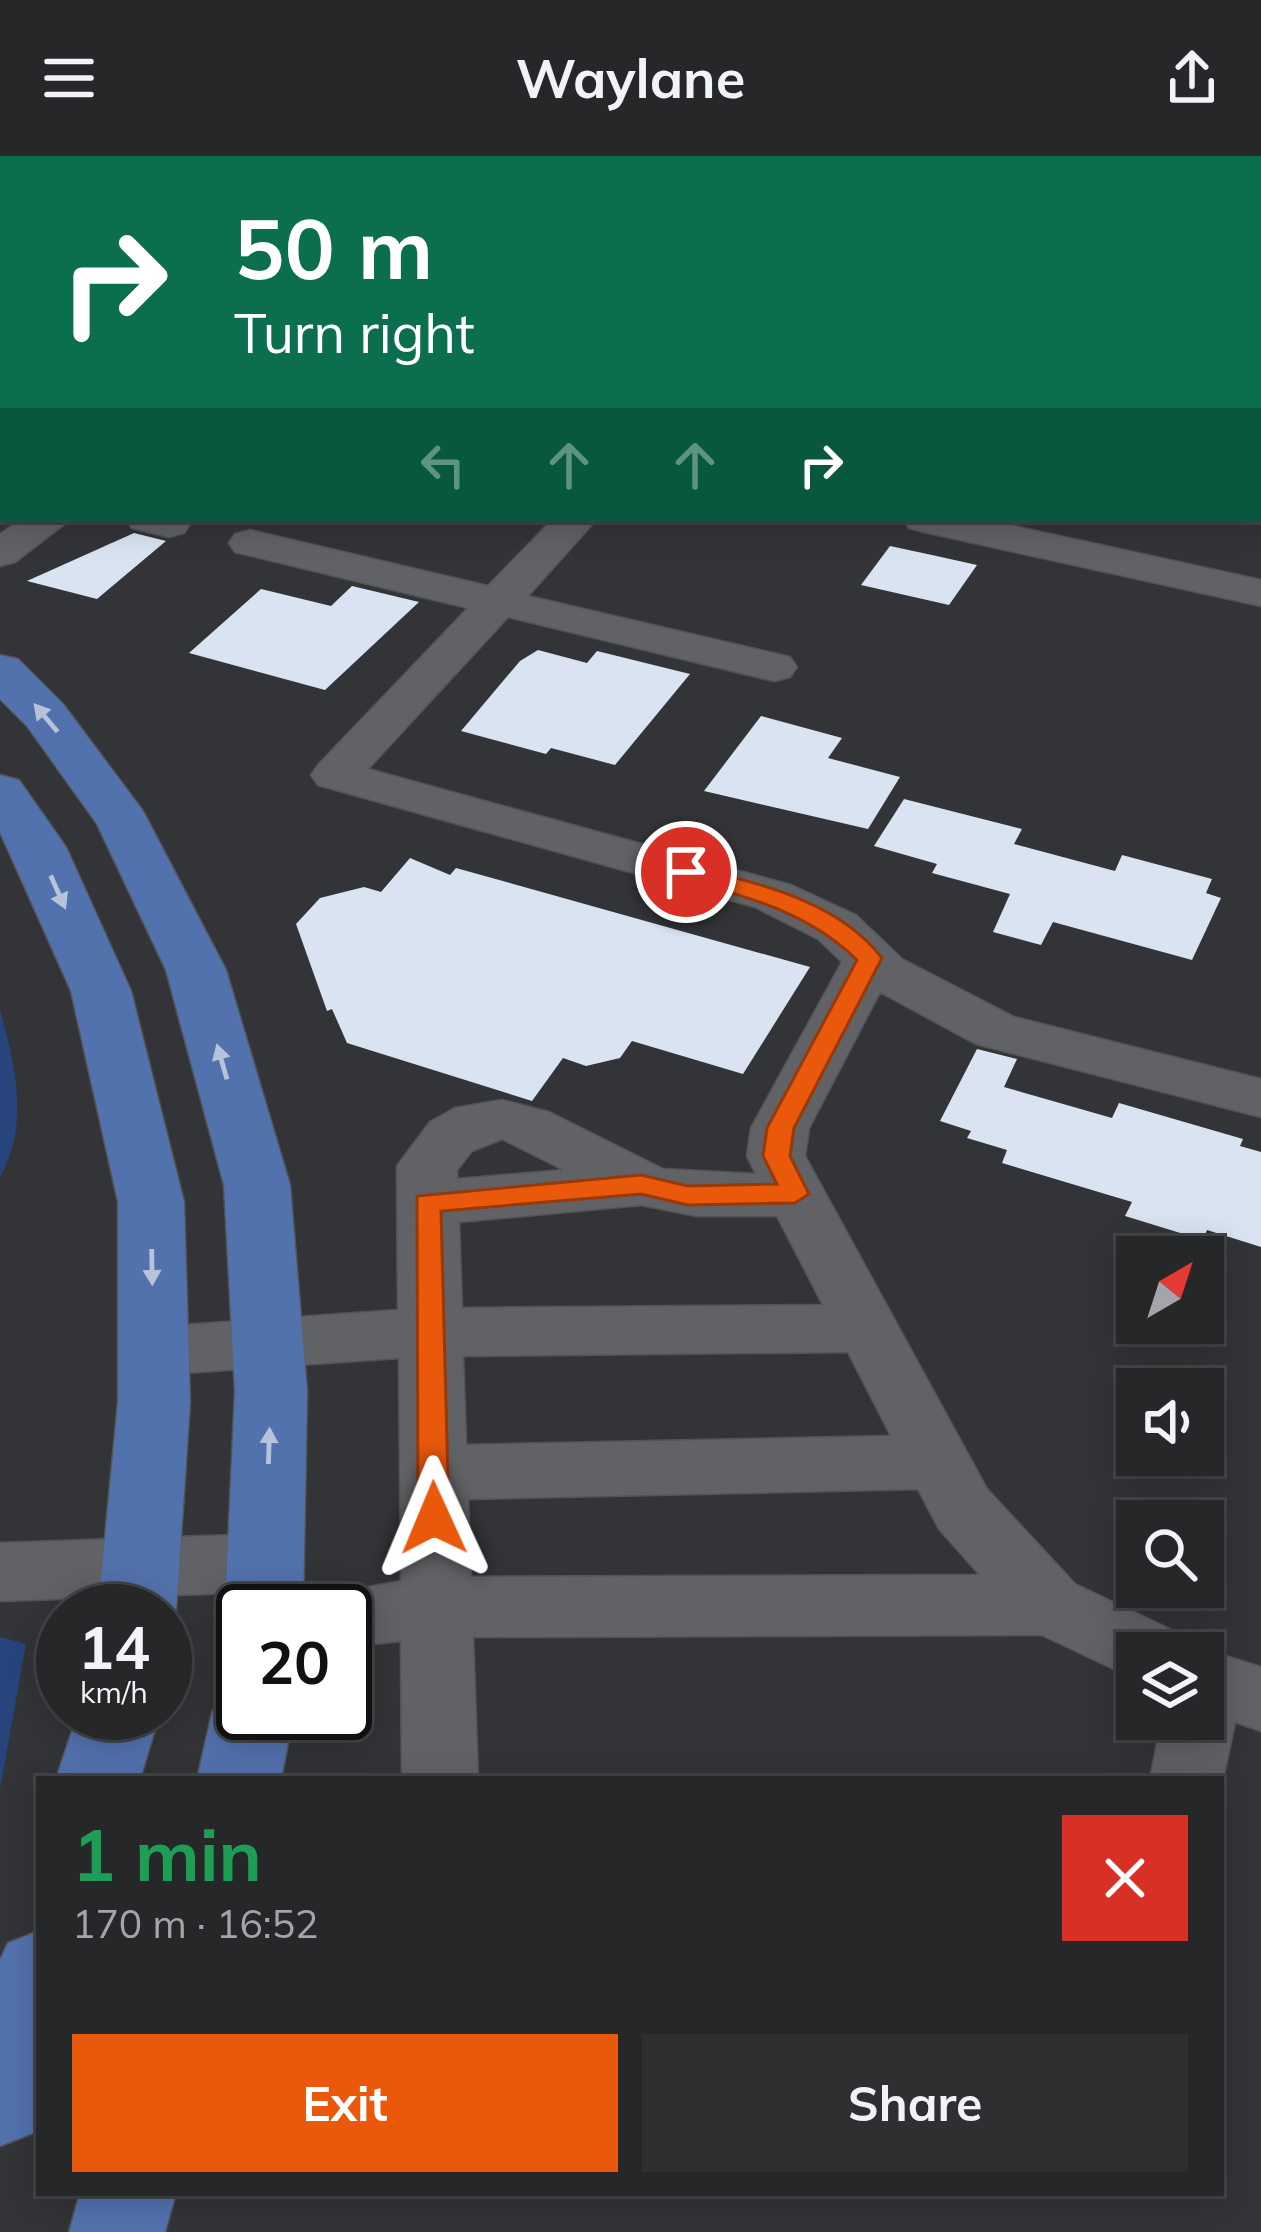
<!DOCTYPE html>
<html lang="en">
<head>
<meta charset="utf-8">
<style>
	body { margin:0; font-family:Mulish,sans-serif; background:#2e2f31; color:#f1f3f6; height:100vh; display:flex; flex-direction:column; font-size:45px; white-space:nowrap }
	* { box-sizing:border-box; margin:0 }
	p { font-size:39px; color:#a4a5a8 }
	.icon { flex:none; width:66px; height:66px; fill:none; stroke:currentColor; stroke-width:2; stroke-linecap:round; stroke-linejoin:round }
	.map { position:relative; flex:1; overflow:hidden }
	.sheet { position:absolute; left:36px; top:1620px; width:1188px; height:420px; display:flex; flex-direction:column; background:#262729; border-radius:0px; box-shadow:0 6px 30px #0003,0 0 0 3px #424446 }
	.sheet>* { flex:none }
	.guide { position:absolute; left:0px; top:0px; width:1263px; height:366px; box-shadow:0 6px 30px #0003,0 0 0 3px #424446; background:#0b6e4f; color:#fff; overflow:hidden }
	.needle { width:78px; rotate:39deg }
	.fabs { position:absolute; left:1116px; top:1080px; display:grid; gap:24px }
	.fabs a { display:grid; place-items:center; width:108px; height:108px; border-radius:0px; background:#262729; box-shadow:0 6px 30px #0003,0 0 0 3px #424446; font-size:60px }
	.speed { position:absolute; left:36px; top:1428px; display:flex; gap:24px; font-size:60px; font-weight:700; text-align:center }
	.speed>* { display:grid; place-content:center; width:156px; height:156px; border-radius:50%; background:#262729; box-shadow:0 6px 30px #0003,0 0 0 3px #424446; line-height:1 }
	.speed small { font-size:30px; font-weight:400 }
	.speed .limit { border:6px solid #111; border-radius:18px; background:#fff; color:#111 }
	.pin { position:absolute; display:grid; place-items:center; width:102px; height:102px; color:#fff; margin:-51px; border:6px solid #fff; border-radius:50%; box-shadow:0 3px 12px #0007 }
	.me { position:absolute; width:132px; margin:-66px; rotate:359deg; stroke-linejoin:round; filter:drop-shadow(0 0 9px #0008) }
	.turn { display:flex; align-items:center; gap:42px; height:252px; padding:0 36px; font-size:54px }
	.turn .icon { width:156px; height:156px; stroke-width:2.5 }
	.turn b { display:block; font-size:84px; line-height:102px }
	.lanes { display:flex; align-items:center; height:114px; padding:0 36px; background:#0003; justify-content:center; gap:60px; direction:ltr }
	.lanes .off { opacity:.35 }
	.round { display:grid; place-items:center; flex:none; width:126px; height:126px; border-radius:0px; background:#2e2f31 }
	.headline { display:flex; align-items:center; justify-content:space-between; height:204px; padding:0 36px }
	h1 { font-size:72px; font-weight:700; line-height:90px; color:#1e9e55 }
	.button { display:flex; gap:24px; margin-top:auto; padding:24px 36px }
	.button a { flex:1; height:138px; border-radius:0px; background:#ea580c; color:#fff; font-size:48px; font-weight:700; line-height:138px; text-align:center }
	.button a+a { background:#2e2f31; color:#f1f3f6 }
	header { display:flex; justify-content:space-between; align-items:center; height:156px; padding:0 36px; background:#262729; font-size:54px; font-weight:700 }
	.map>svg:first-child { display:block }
	.green { fill:#27457c }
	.building { fill:#dae3f2 }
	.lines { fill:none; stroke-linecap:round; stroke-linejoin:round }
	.minor-casing { stroke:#515355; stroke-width:3 }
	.major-casing { stroke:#515355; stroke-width:3 }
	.minor { fill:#616265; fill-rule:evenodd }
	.major { fill:#5272ae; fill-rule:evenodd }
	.oneway { fill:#b7c3d9 }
	.route { fill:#ea580c; stroke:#983908; stroke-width:3 }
</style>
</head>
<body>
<header><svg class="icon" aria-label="menu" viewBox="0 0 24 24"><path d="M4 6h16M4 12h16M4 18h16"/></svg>Waylane<svg class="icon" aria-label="share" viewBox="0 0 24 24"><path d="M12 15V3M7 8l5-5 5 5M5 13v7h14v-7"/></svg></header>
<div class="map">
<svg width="1261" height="2076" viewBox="0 0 1261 2076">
	<rect width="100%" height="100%" fill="#333437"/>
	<!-- green -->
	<g class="green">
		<path d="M0 853C15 910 30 967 0 1021Z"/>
		<polygon points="0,1481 26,1488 0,1633"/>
	</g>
	<!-- building -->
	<g class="building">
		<polygon points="134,377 166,385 97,443 27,425"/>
		<polygon points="890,390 932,399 977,409 949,449 861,429"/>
		<polygon points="352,430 419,446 325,534 189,497 261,433 331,450"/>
		<polygon points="538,494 587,507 597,495 690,518 615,609 551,592 546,598 461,575 520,505"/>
		<polygon points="761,560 842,582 828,602 900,621 868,673 704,635"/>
		<polygon points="904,643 1022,673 1014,688 1115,715 1122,699 1212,723 1206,737 1221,742 1192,804 1053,766 1041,789 993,776 1010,738 932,717 937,708 874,690"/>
		<polygon points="410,702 450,719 456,712 810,811 743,918 632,885 620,902 586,910 563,902 532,945 347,887 332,853 327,855 296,768 320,742 364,731 381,736"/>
		<polygon points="977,893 1017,903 1004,931 1112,962 1119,947 1243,983 1240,990 1261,996 1261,1091 1207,1074 1203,1084 1125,1060 1132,1046 1002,1007 1007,994 967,982 971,975 940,965"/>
	</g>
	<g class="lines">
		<defs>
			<g id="minor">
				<polygon points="702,0 736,0 738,3 704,3"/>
				<polygon points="941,0 979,0 981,3 943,3"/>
				<polygon points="3,35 3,56 0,57 0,36"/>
				<polygon points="1261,51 1261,73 1260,73 1260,51"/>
				<polygon points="0,153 3,154 3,176 0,175"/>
				<rect x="0" y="315" width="3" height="24"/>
				<polygon points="22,363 71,363 15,406 0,410 0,378"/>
				<polygon points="126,363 187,363 190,368 184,377 169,381 132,372"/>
				<path d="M553 363H597L528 440 790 501 797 511 790 521 774 525 508 461 368 613 791 729 856 759 902 803 1014 861 1261 923V961L976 888 880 836 809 972 805 1000 987 1333 1075 1428 1174 1475 1184 1497H1137V1524L1042 1479 473 1481 478 1623H402L401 1485 345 1491V1455H312L320 1440 401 1425 399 1202 154 1219 131 1212 122 1195 131 1178 154 1171 398 1154 397 1010 430 966 455 952 502 944 549 956 663 1013 756 1018 747 1000 751 972 842 806 818 783 755 751 318 629 311 619 318 609 468 452 235 396 229 387 235 378 250 374 488 430ZM502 983 564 1014 457 1023V1014L472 995ZM641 1049 697 1060H777L823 1149 462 1152 459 1066ZM848 1196 891 1280 466 1289 463 1200ZM918 1333 939 1373 980 1419 471 1421 468 1343Z"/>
				<polygon points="903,363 982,363 1261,424 1261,450 924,376 909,372"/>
				<polygon points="266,1378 291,1387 301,1407 291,1427 266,1436 0,1445 0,1387"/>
				<polygon points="1206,1494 1261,1511 1261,1575 1235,1566 1221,1633 1221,1623 1150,1623 1162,1563 1203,1563 1203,1497 1196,1497"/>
			</g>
			<g id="major">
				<polygon points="0,499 18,503 63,548 143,655 226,814 290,1029 307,1235 303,1455 243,1455 243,1481 225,1455 235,1235 224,1029 166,814 97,668 27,570 0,543"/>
				<polygon points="0,619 19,624 66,691 131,835 184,1046 190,1246 176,1455 165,1478 165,1455 98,1455 118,1246 118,1046 71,835 0,676"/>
				<polygon points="243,1525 243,1557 294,1557 281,1623 197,1623 212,1557 224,1532"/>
				<polygon points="78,1557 160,1557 140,1623 56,1623"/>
				<polygon points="39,1775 39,1962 33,1977 0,1990 0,1804 8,1787"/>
				<polygon points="80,2037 176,2037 165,2076 69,2076"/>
			</g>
		</defs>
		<!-- minor casing -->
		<use href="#minor" class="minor-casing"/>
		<!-- major casing -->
		<use href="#major" class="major-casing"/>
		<!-- minor -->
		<use href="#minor" class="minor"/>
		<!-- major -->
		<use href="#major" class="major"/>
	</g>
	<!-- one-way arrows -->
	<defs><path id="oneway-solid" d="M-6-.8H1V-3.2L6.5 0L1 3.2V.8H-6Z" transform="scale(3)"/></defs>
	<g class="oneway">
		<use href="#oneway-solid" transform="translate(46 562) rotate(-130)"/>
		<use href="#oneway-solid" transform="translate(58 736) rotate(66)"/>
		<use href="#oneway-solid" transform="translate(222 906) rotate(-106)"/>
		<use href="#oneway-solid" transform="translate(152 1111) rotate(89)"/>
		<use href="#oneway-solid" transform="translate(269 1290) rotate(-88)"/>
	</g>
	<!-- route -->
	<path class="route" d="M686 709C755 727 837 743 882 802L794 972 790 1000 809 1038 795 1047 688 1049 641 1038 441 1055 449 1362 434 1375 422 1371 418 1362 417 1040 641 1019 688 1030 777 1028 763 1000 767 972 857 804C807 755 744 740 678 721L674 716Z"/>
</svg>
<div class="fabs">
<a><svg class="needle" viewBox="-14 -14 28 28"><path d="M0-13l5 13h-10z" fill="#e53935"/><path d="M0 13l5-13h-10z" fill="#a4a5a8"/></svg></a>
<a><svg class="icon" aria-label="sound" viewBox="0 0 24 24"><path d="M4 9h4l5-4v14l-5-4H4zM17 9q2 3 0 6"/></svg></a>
<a><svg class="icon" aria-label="search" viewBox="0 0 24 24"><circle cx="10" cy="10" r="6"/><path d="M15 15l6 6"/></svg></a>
<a><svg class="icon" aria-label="layers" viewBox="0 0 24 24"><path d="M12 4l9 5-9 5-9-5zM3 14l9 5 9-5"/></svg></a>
</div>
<div class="speed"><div>14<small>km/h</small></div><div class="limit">20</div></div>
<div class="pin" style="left:686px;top:716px;background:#d93025"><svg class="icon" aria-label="arrive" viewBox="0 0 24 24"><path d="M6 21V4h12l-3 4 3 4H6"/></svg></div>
<svg class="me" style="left:434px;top:1362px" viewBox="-20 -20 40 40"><path d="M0-17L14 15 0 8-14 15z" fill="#ea580c" stroke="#fff" stroke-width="4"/></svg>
<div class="guide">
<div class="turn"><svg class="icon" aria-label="right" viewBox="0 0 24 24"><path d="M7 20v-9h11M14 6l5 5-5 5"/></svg><div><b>50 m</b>Turn right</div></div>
<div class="lanes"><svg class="icon off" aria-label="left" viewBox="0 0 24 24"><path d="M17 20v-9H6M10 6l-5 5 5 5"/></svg><svg class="icon off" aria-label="ahead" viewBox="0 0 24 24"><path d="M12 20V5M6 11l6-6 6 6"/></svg><svg class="icon off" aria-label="ahead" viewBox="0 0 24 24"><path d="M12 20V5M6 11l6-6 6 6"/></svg><svg class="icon" aria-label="right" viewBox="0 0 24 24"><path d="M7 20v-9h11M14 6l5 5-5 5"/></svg></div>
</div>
<section class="sheet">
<div class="headline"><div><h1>1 min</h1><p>170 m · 16:52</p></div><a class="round" style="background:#d93025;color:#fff"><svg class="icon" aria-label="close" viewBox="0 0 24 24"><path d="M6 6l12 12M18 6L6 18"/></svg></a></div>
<div class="button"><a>Exit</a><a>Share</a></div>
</section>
</div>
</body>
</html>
